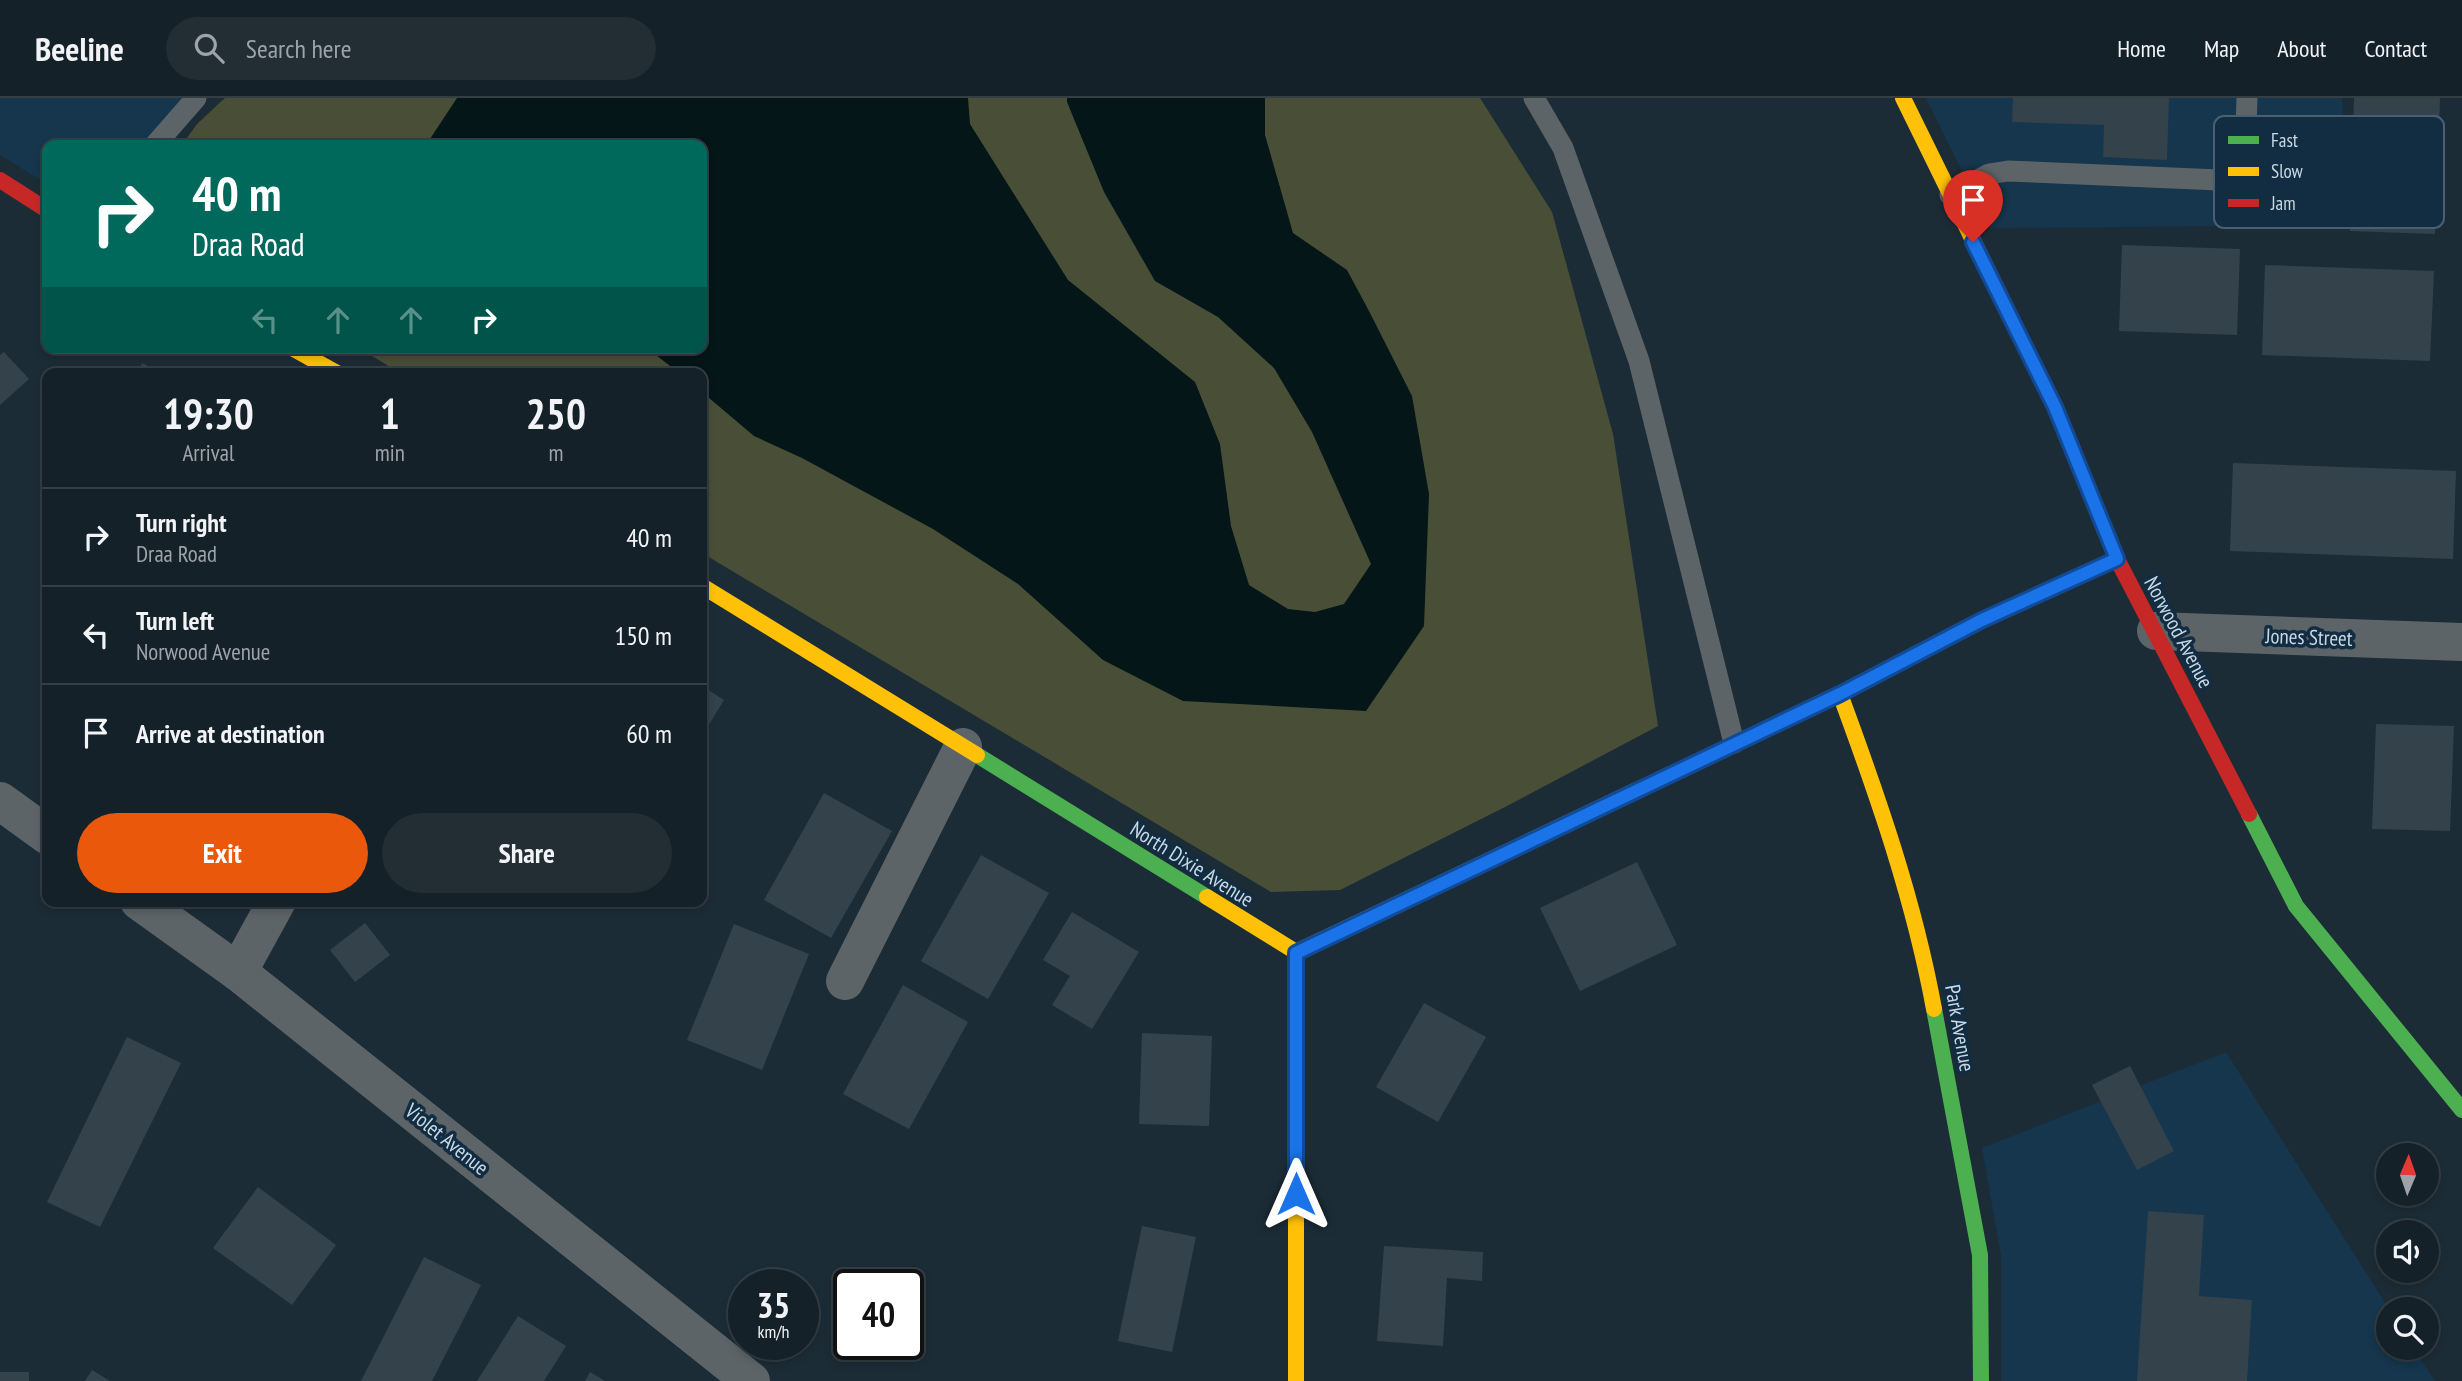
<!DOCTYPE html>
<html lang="en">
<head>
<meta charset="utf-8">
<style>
	body { margin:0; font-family:"PT Sans Narrow",sans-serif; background:#222e34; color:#f1f3f6; height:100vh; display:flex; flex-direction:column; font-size:26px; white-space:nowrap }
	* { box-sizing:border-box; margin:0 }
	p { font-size:23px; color:#9da3a8 }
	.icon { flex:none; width:38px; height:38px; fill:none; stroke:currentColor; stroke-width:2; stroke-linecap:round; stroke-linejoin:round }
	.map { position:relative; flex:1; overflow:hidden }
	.side { position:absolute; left:42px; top:270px; width:665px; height:539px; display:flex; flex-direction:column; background:#152128; border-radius:14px; box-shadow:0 4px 10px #0003,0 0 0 2px #343e45 }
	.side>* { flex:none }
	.guide { position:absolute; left:42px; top:42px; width:665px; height:214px; border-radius:14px; box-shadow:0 4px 10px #0003,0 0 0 2px #343e45; background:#00695c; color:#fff; overflow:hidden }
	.needle { width:46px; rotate:2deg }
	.tools { position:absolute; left:2376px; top:1045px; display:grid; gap:14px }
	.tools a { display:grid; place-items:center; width:63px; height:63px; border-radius:50%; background:#152128; box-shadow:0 4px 10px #0003,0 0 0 2px #343e45; font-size:35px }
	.speed { position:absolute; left:728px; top:1171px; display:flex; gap:14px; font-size:35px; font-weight:700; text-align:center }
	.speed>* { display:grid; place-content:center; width:91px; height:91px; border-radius:50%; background:#152128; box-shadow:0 4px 10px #0003,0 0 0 2px #343e45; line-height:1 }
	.speed small { font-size:18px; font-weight:400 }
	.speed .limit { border:4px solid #111; border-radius:10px; background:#fff; color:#111 }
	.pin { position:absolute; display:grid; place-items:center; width:60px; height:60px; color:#fff; margin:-72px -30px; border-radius:50% 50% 50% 0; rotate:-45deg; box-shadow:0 0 7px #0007 }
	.pin .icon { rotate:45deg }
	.me { position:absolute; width:77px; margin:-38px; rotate:0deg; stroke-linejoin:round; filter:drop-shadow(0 0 5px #0008) }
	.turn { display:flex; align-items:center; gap:24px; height:147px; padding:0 35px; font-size:32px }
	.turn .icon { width:91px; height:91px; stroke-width:2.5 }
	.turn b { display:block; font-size:49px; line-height:60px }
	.lanes { display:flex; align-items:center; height:66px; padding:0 35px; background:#0003; justify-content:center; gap:35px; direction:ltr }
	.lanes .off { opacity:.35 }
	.eta { display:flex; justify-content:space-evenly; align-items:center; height:119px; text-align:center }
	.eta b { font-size:42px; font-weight:700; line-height:49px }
	.action { display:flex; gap:14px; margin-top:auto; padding:14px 35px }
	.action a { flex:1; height:80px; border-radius:42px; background:#ea580c; color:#fff; font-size:28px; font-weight:700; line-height:80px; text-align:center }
	.action a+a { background:#222e34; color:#f1f3f6 }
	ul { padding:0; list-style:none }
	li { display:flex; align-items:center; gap:21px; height:98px; padding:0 35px; border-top:2px solid #343e45 }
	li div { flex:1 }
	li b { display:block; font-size:26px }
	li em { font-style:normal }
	header { display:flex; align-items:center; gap:42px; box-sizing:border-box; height:98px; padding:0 35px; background:#152128; border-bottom:2px solid #343e45 }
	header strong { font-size:33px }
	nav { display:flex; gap:38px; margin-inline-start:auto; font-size:24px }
	.search { width:490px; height:63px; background:#222e34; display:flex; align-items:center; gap:18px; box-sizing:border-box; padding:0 24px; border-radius:38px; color:#9da3a8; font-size:26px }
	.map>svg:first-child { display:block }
	.built { fill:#15364c }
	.green { fill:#494f37 }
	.water { fill:#041618 }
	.building { fill:#34424c }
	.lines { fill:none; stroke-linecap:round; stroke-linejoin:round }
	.lane { stroke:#5d6467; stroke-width:21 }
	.street { stroke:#5d6467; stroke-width:38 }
	.fast { stroke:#4caf50; stroke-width:16 }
	.slow { stroke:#ffc107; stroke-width:16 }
	.jam { stroke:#c62828; stroke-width:16 }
	.route-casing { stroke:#114b97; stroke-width:18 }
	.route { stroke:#1a73e8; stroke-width:12 }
	.labels { text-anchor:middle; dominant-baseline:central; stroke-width:7; stroke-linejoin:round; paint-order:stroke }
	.street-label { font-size:21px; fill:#c8d8e5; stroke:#122d41 }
	.key { fill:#122d41; stroke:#496072; stroke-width:2 }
	.key-label { font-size:19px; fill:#c8d8e5 }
</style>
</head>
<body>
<header>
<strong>Beeline</strong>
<div class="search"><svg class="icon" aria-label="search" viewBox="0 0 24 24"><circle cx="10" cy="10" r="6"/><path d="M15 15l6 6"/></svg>Search here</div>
<nav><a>Home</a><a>Map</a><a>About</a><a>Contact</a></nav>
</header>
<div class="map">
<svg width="2462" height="1283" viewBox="0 0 2462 1283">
	<rect width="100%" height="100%" fill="#1c2c36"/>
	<!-- built -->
	<g class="built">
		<polygon points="0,0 198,0 160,47 47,47 47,86 0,57"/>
		<polygon points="1926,0 2342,0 2348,127 1990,130"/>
		<polygon points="2226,954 2389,1211 2389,1250 2413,1250 2435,1283 2001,1283 2001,1157 1982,1050"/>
	</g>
	<!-- green -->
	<polygon class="green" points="225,0 1480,0 1552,114 1613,336 1658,628 1505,709 1340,792 1271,794 702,455 702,275 400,275 359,250 702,250 702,47 182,47 197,26"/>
	<!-- water -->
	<polygon class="water" points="457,0 968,0 970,26 1068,182 1195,284 1220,346 1231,428 1249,487 1288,511 1315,514 1344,506 1371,466 1312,334 1274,270 1218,219 1155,183 1104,94 1067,4 1067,0 1265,0 1265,37 1293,135 1347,172 1369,213 1412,298 1429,396 1424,528 1366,613 1183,603 1103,562 1018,486 933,431 802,360 754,338 702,294 702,275 679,275 647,250 702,250 702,47 426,47"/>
	<!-- building -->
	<g class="building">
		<polygon points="2013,0 2169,0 2167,62 2103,59 2104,27 2012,24"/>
		<polygon points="2354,0 2440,0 2435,136 2350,133"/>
		<polygon points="2122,147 2240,151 2237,237 2119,233"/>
		<polygon points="2265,167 2434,173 2430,263 2262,257"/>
		<polygon points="4,254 29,281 0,307 0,257"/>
		<polygon points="142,265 162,275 137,275"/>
		<polygon points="2233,365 2456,373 2453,461 2230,453"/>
		<polygon points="702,588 724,602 702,638"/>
		<polygon points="2376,626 2454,628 2450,733 2372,731"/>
		<polygon points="824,695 892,733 831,840 764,802"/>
		<polygon points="981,757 1049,795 988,901 921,863"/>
		<polygon points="1637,764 1677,847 1580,893 1540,810"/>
		<polygon points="1072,814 1139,854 1092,931 1052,907 1070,878 1043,862"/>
		<polygon points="365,825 390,857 355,884 330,852"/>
		<polygon points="734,826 809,856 762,972 687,942"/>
		<polygon points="903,887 968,924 909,1031 843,996"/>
		<polygon points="1424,905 1486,939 1438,1024 1376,989"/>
		<polygon points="1142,935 1212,938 1209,1028 1139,1026"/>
		<polygon points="127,939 181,965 100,1129 47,1104"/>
		<polygon points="2130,968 2174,1053 2137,1072 2092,987"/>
		<polygon points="258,1089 336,1147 292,1207 213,1150"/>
		<polygon points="2148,1113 2204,1117 2199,1198 2252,1202 2247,1283 2137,1283"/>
		<polygon points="1142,1128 1196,1139 1172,1254 1118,1243"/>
		<polygon points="1384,1148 1483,1154 1482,1183 1447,1180 1443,1248 1377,1243"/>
		<polygon points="424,1159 481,1187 432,1283 361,1283"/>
		<polygon points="518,1218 566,1248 544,1283 477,1283"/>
		<polygon points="92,1272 110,1283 85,1283"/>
		<rect x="0" y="1274" width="29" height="9"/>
		<polygon points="590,1274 605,1283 585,1283"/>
	</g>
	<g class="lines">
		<!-- lane -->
		<g class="lane">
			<polyline points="1534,0 1563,50 1639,263 1734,645"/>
			<polyline points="155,47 196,0"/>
			<polyline points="1950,97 1989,76 2008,73 2219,82 2235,76 2245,58 2247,0"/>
		</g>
		<!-- street -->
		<g class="street">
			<polyline points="2156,533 2462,544"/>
			<polyline points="0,703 47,737"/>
			<polyline points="139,803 238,874 751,1283"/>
			<polyline points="238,874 277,803"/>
			<polyline points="845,883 963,649"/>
		</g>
		<!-- fast -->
		<g class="fast">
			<polyline points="1933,547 1982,522 2117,461"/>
			<polyline points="977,657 1207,799"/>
			<polyline points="2249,716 2296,808 2462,1012"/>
			<polyline points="1934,911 1980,1157 1981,1283"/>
		</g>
		<!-- slow -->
		<g class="slow">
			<polyline points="1903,0 2055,309 2107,437"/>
			<polyline points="292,250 337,275"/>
			<polyline points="702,488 977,657"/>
			<path d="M1840 596C1878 699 1914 802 1934 911"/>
			<polyline points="1207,799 1296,854"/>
			<polyline points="1296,854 1637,692"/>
			<polyline points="1296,854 1296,1283"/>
		</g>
		<!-- jam -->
		<g class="jam">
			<polyline points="0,82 47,112"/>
			<polyline points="2107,437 2117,461 2249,716"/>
			<polyline points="1637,692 1840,596 1933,547"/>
		</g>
	</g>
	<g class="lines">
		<defs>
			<polyline id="route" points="1296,1096 1296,855 1840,596 1982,522 2117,461 2055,309 1973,144"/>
		</defs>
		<!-- route casing -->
		<use href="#route" class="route-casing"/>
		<!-- route -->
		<use href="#route" class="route"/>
	</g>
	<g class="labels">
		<!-- street labels -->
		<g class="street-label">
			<text transform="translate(2179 534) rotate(62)">Norwood Avenue</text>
			<text transform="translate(2309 539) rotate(2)">Jones Street</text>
			<text transform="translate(1192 766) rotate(32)">North Dixie Avenue</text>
			<text transform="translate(1960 930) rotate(80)">Park Avenue</text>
			<text transform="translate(447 1041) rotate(39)">Violet Avenue</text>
		</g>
	</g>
	<!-- legend -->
	<rect x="2214" y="18" width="230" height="112" rx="10" class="key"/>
	<rect x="2228" y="38" width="31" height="8" fill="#4caf50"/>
	<rect x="2228" y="69" width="31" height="9" fill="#ffc107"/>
	<rect x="2228" y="101" width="31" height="8" fill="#c62828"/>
	<g class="key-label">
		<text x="2271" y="49">Fast</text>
		<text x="2271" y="80">Slow</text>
		<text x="2271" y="112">Jam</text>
	</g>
</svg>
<div class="tools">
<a><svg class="needle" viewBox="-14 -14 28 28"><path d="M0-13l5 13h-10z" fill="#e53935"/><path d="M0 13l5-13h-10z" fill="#9da3a8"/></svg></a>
<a><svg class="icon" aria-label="sound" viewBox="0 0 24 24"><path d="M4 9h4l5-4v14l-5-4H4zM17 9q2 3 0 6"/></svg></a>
<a><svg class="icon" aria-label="search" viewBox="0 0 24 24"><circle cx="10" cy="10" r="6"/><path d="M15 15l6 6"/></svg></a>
</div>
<div class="speed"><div>35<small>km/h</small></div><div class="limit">40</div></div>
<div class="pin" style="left:1973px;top:144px;background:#d93025"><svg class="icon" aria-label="arrive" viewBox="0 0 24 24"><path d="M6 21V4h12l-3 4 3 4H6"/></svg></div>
<svg class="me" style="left:1296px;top:1096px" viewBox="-20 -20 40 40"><path d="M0-17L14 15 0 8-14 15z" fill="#1a73e8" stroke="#fff" stroke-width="4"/></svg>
<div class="guide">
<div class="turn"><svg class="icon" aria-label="right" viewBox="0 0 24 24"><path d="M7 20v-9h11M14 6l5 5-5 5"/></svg><div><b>40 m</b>Draa Road</div></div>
<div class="lanes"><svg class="icon off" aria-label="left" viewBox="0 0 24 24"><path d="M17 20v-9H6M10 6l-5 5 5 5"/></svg><svg class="icon off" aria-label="ahead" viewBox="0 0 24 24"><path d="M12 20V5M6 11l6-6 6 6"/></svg><svg class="icon off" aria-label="ahead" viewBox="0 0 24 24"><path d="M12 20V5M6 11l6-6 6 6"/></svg><svg class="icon" aria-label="right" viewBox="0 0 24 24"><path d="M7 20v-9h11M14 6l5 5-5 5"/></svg></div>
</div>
<section class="side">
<div class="eta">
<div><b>19:30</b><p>Arrival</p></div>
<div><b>1</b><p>min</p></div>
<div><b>250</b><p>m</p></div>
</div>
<ul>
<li><svg class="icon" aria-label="right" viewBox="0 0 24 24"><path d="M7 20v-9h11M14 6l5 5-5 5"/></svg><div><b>Turn right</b><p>Draa Road</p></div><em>40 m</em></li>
<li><svg class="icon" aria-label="left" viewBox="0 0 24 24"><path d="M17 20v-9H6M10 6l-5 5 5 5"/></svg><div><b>Turn left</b><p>Norwood Avenue</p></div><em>150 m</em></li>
<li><svg class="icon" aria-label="arrive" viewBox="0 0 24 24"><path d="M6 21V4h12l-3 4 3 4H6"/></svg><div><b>Arrive at destination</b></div><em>60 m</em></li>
</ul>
<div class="action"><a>Exit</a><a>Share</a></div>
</section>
</div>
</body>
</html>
